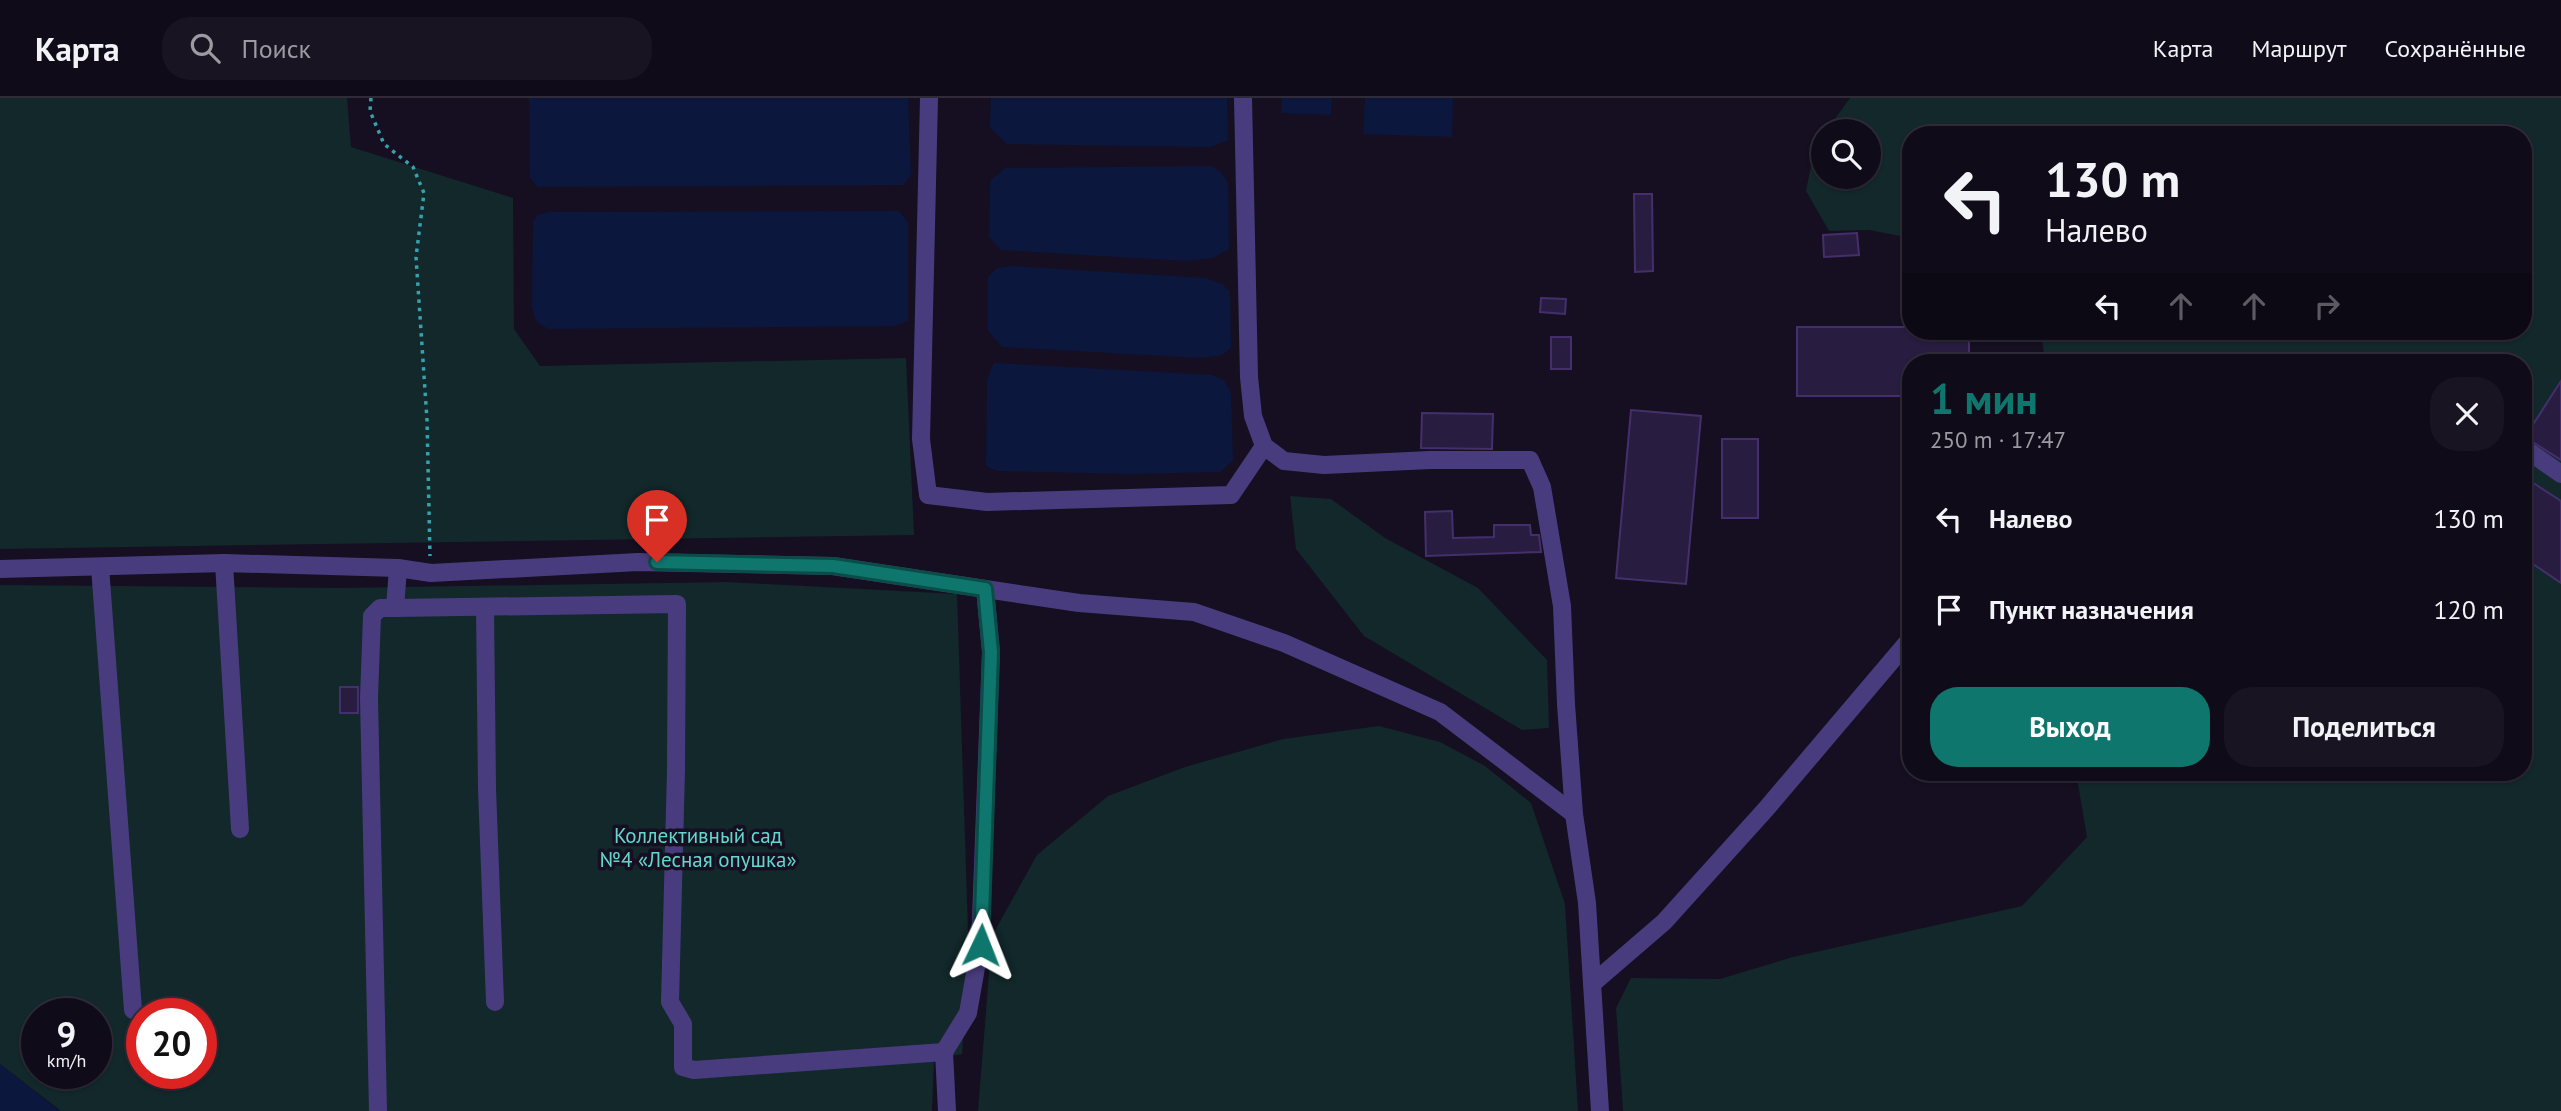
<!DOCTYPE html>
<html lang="ru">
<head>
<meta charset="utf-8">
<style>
	body { margin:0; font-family:"PT Sans",sans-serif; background:#191422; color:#f1f3f6; height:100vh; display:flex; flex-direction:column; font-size:26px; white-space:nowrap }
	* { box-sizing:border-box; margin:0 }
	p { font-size:23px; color:#9c9ba2 }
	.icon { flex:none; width:38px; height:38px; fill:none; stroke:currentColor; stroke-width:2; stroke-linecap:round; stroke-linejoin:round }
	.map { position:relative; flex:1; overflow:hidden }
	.side { position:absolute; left:1902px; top:256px; width:630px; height:427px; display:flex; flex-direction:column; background:#100b19; border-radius:28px; box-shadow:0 2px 5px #0004,0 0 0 2px #302b38 }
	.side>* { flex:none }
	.top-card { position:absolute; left:1902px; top:28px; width:630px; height:214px; border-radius:28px; box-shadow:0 2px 5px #0004,0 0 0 2px #302b38; background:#100b19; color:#f1f3f6; overflow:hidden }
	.fabs { position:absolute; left:1811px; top:21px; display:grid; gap:14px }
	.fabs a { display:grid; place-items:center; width:70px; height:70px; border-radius:50%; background:#100b19; box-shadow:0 2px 5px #0004,0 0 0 2px #302b38; font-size:35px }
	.speed { position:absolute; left:21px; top:900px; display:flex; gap:14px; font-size:35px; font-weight:700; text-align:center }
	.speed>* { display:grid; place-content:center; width:91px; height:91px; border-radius:50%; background:#100b19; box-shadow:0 2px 5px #0004,0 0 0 2px #302b38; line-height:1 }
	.speed small { font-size:18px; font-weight:400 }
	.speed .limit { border:10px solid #d22; background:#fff; color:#111 }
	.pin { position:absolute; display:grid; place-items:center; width:60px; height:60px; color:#fff; margin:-72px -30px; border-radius:50% 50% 50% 0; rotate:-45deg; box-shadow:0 0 7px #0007 }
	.pin .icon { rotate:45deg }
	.me { position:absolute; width:77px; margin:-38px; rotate:2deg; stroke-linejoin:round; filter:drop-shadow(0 0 5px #0008) }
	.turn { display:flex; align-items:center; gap:24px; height:147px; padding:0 28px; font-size:32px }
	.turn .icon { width:91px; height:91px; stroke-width:2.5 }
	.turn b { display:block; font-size:49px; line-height:60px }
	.lanes { display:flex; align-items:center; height:66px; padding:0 28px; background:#0003; justify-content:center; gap:35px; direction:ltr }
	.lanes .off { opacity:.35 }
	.round { display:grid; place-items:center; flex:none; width:74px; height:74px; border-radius:28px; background:#191422 }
	.overview { display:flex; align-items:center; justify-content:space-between; height:119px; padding:0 28px }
	h1 { font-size:42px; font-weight:700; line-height:52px; color:#0f766e }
	.action { display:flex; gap:14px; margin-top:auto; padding:14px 28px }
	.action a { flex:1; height:80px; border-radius:28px; background:#0f766e; color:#fff; font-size:28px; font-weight:700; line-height:80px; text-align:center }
	.action a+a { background:#191422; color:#f1f3f6 }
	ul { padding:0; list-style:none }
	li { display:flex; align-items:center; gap:21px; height:91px; padding:0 28px }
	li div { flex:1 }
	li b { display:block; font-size:26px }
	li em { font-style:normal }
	header { display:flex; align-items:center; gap:42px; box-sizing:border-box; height:98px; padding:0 35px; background:#100b19; border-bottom:2px solid #302b38 }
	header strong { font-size:33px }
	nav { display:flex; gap:38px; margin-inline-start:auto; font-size:24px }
	.search { width:490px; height:63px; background:#191422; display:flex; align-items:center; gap:18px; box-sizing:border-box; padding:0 24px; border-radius:28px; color:#9c9ba2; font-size:26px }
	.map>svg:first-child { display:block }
	.green { fill:#12282b; fill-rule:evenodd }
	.water { fill:#0c173d }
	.building { fill:#291c41; stroke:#442f6c; stroke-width:2 }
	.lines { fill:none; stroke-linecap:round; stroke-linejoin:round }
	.path { stroke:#35a2ad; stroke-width:3.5; stroke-dasharray:3.5 5; stroke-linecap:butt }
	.minor { stroke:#493c7e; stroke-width:18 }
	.route-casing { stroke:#0a4d48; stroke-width:18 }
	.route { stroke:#0f766e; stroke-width:12 }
	.labels { text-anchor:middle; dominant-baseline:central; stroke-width:7; stroke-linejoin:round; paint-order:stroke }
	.park-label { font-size:21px; fill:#62d8cc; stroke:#150f21 }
</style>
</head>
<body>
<header>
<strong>Карта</strong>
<div class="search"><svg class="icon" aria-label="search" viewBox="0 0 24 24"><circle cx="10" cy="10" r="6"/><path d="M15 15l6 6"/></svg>Поиск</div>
<nav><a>Карта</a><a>Маршрут</a><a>Сохранённые</a></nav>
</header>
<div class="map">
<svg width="2561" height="1013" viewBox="0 0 2561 1013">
	<rect width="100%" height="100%" fill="#150f21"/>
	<!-- green -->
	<g class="green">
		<polygon points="0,0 347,0 351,49 513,100 514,231 540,268 906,260 914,437 0,451"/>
		<polygon points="1850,0 2561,0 2561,1013 1623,1013 1616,910 1631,880 1720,881 1793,859 2022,808 2087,739 2076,674 2524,674 2524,264 2045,264 2041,233 2524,233 2524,37 1911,37 1911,140 1869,132 1829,133 1806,93 1814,53 1823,38 1824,79 1869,79 1869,33 1826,33"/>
		<polygon points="1290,398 1331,401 1385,440 1478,490 1547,562 1549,630 1522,632 1364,538 1296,451"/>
		<path d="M727 484 957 496 969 863 962 956 934 961 932 1013H61L0 966V487L340 490ZM37 915H96V975H37ZM142 915H201V975H142Z"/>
		<polygon points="1379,628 1440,644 1485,668 1531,705 1565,806 1578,1013 978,1013 992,838 1037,757 1108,698 1185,669 1283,641"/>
	</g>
	<!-- water -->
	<g class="water">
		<polygon points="529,0 908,0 911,77 904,87 538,89 530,80"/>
		<polygon points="991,0 1227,0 1228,42 1211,49 1007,46 990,30"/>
		<polygon points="1282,0 1332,0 1331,17 1281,15"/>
		<polygon points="1365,0 1453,0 1452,39 1363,36"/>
		<polygon points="1211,68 1221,74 1228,85 1229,151 1213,160 1186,163 1001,152 989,139 990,83 1005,70"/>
		<polygon points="899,113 908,125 908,223 895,228 548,231 537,224 532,210 533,124 538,117 548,114"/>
		<polygon points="1012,168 1206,180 1222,186 1230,194 1231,250 1222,257 1201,260 1002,249 988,233 988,179 997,170"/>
		<polygon points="994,265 1212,277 1224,282 1231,295 1233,362 1220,374 1131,376 997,373 986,368 987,281"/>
		<polygon points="0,966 57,1011 61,1013 0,1013"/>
	</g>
	<!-- building -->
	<g class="building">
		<polygon points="1634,96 1652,96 1653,173 1635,174"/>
		<polygon points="1857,135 1859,157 1824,159 1823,137"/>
		<polygon points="1541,200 1566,201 1565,216 1540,214"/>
		<polygon points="1797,229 1911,229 1911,233 1969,233 1969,264 1911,264 1911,298 1797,298"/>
		<rect x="1551" y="239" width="20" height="32"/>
		<polygon points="2561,283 2561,362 2525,339"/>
		<polygon points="1631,312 1701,318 1686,486 1616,480"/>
		<polygon points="1422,315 1493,316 1492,351 1421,350"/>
		<rect x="1722" y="341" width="36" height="79"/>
		<polygon points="2524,379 2561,403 2561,485 2524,460"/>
		<polygon points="1452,413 1453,440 1494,439 1494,427 1530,427 1531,437 1539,437 1541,454 1426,458 1425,414"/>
		<rect x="340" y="589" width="18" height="26"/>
	</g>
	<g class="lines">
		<!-- path -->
		<polyline class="path" points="371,0 370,13 384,46 413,69 424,95 416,159 427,322 430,458"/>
		<!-- minor -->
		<g class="minor">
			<polyline points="929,0 921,341 928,397 987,404 1231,397 1264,348"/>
			<polyline points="1243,0 1249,279 1253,318 1264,348 1284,363 1324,367 1430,362 1530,362 1542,389 1562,508 1566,606 1574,716 1587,805 1600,1013"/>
			<polyline points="2524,350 2561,376"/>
			<polyline points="224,465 240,731"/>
			<polyline points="100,469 133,912"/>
			<polyline points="0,471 224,465 398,470 431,475 638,464 833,468 1079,505 1194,514 1284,545 1440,614 1574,716"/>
			<polyline points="485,509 487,690 495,904"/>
			<polyline points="395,510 677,506 676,672 670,904 683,926 683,969 694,972 944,954 947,1013"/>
			<polyline points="1592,886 1664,824 1766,711 1911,540"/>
			<polyline points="944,954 968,915 980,847 991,554 985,491"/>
			<polyline points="378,1013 369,600 372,518 380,510 395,510 398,470"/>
		</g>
	</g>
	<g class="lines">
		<defs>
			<polyline id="route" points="657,464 833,468 985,491 991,554 981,847"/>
		</defs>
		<!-- route casing -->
		<use href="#route" class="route-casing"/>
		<!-- route -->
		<use href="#route" class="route"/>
	</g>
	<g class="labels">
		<!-- park labels -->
		<g class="park-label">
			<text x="698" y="737">Коллективный сад<tspan x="698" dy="24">№4 «Лесная опушка»</tspan></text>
		</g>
	</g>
</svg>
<div class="fabs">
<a><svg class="icon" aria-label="search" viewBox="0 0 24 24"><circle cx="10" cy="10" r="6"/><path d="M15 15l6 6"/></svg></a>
</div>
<div class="speed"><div>9<small>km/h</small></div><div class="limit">20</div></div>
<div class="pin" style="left:657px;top:464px;background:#d93025"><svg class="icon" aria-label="arrive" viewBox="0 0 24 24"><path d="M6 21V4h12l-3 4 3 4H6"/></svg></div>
<svg class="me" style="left:981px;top:847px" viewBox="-20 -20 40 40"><path d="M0-17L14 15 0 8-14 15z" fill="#0f766e" stroke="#fff" stroke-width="4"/></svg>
<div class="top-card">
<div class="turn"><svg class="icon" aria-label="left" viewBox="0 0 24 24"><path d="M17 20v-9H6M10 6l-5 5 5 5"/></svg><div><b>130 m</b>Налево</div></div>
<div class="lanes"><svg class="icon" aria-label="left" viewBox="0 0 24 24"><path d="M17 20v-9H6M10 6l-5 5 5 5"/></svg><svg class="icon off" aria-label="ahead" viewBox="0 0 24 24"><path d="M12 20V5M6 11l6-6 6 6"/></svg><svg class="icon off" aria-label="ahead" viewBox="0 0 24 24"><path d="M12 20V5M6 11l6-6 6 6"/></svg><svg class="icon off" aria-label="right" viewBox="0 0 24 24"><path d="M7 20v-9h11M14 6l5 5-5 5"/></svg></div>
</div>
<section class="side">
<div class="overview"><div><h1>1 мин</h1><p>250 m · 17:47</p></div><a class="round"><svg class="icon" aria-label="close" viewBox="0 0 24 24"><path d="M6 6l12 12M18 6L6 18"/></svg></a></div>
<ul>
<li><svg class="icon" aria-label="left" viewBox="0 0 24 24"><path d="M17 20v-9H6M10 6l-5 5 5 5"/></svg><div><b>Налево</b></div><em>130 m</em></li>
<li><svg class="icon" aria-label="arrive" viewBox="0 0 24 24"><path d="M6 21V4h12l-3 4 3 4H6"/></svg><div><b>Пункт назначения</b></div><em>120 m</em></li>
</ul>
<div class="action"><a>Выход</a><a>Поделиться</a></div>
</section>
</div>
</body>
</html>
